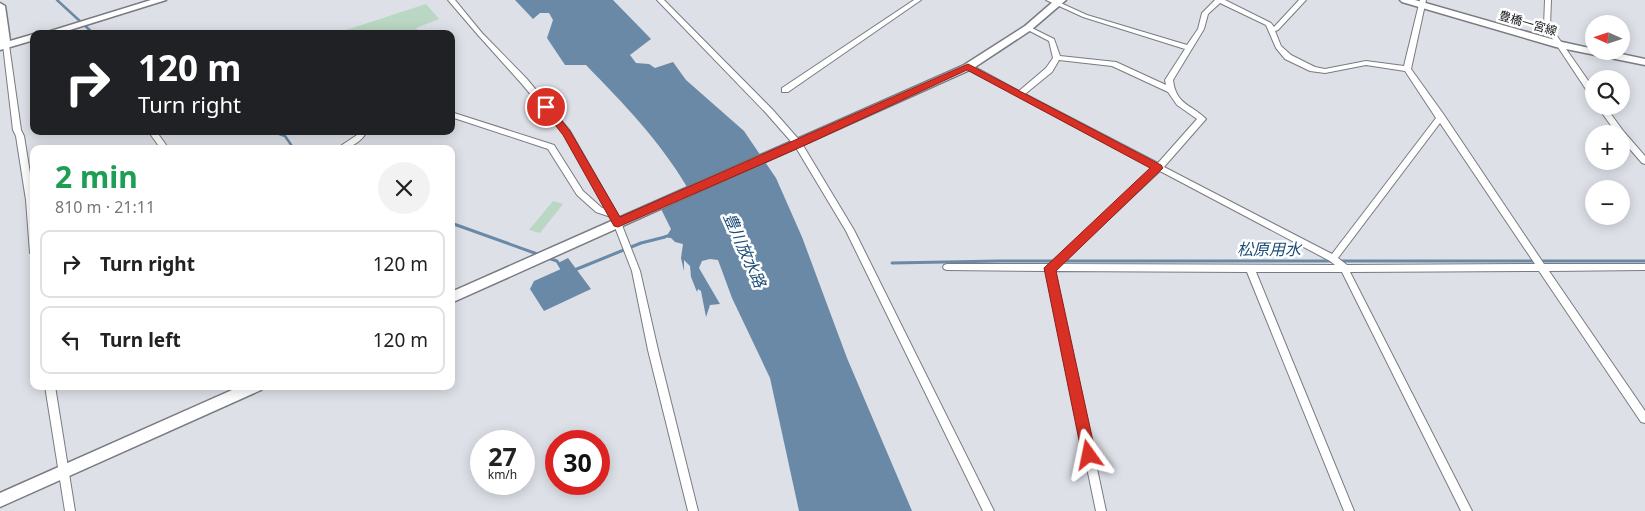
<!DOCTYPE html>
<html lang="en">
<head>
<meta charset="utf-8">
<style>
	body { margin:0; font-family:"Noto Sans","Noto Sans JP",sans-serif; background:#f2f2f2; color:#222; height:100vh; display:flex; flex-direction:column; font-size:19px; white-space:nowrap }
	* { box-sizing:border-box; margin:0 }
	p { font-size:16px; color:#767676 }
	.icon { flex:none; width:28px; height:28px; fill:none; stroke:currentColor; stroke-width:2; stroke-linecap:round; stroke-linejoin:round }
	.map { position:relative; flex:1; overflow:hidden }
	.side { position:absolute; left:30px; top:145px; width:425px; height:245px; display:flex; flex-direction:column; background:#fff; border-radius:10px; box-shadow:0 2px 12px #0003 }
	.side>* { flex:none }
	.guide { position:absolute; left:30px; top:30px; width:425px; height:105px; border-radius:10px; box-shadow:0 2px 12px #0003; background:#202124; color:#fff; overflow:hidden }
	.needle { width:32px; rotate:273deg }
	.controls { position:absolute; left:1585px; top:15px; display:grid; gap:10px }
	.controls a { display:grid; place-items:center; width:45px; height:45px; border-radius:50%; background:#fff; box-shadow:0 2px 12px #0003; font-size:25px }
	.speed { position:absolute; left:470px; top:430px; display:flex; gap:10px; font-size:25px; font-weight:700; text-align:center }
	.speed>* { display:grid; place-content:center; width:65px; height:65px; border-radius:50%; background:#fff; box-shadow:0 2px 12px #0003; line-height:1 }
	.speed small { font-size:12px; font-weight:400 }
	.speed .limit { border:8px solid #d22; background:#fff; color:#111 }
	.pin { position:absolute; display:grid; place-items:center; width:42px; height:42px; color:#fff; margin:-21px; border:2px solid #fff; border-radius:50%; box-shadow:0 1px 5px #0007 }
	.me { position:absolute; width:55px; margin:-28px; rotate:348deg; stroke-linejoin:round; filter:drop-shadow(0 0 4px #0008) }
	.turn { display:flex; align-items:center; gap:18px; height:105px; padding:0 25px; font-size:22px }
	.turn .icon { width:65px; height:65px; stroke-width:2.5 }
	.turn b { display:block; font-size:35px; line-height:42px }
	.round { display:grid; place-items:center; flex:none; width:52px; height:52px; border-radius:26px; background:#f2f2f2 }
	.head { display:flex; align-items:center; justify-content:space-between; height:85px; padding:0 25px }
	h1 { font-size:30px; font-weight:700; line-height:38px; color:#1e9e55 }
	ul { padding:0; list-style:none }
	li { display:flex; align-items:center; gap:15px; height:68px; margin:0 10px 8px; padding:0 15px; border:2px solid #e0e0e0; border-radius:10px }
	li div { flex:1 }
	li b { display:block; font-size:19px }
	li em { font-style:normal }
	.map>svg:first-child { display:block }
	.green { fill:#b9d7c2 }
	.water { fill:#6a89a6 }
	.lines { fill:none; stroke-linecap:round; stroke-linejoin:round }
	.stream-far1 { stroke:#6a89a6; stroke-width:2.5 }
	.stream { stroke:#6a89a6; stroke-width:3 }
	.street-casing { stroke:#787b81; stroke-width:2 }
	.secondary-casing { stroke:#787b81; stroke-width:3 }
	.street { fill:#fff; fill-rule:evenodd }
	.secondary { fill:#fff; fill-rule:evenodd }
	.route { fill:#d93025; stroke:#8d1f18 }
	.labels { text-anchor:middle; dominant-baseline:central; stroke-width:5; stroke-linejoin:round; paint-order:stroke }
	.far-street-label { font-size:12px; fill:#121316; stroke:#fff }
	.water-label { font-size:16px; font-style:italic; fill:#1c4e77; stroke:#fff }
</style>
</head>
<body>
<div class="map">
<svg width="1645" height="511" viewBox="0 0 1645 511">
	<rect width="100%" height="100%" fill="#dde0e7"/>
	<!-- green -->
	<g class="green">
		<polygon points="426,4 439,19 416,28 420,34 357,34 340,32"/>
		<polygon points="553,201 563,204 540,233 529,230"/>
	</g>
	<!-- water -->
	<g class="water">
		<path d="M515 0H613L651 39 630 55 636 63 649 64 655 68 673 62 686 80 744 131 776 178 802 237 847 358 912 511H799L770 378 732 298 718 260 710 259 702 261 699 268 720 304 710 305 706 317 701 291 698 289 697 292 691 277 690 266 684 260V271L681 258 683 244 675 242 671 238 661 237 668 234 671 229 658 203 687 187C660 141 623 103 586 65H565L547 38 553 20 549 13H540L533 19Z"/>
		<polygon points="568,258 591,289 544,311 530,289 534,281 561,269 558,263"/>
	</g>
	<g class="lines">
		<!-- stream-far1 -->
		<g class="stream-far1">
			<polyline points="57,0 94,34"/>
			<polyline points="271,131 285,136 294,149"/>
			<polyline points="451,223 454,224"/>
		</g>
		<!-- stream -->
		<g class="stream">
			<polyline points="451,223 540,255"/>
			<polyline points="548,258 557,261 563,271"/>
			<polyline points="892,263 999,261 1645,261"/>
			<polyline points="572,271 641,243 665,237"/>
		</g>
		<defs>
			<g id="street">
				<polygon points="448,0 455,0 482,33 527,79 570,131 618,215 640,271 658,350 698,511 688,511 648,350 632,271 611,217 596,212 577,195 548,149 451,117 451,112 554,145 583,191 602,208 607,209 564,134 521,83 478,35"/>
				<polygon points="657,0 664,0 772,109 801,142 854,230 994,511 983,511 846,231 795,146 766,113"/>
				<polygon points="914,0 921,0 788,92 782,92 782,88"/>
				<path d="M1046 0H1054L1087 15 1187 45 1198 29 1202 13 1215 0H1225L1271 23 1274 27 1299 0H1306L1278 30 1275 31 1281 46 1291 55 1315 67 1325 69 1366 61 1404 66 1420 0H1426L1411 69 1444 115 1544 264H1645V270L1549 271 1645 411V423L1641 422 1539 271 1350 272 1472 511H1461L1342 272H1256L1354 511H1344L1247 272 1055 271 1106 511H1096L1046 271 947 270 944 269 943 267 944 265 947 264H1050L1153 168 964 67 968 65H971L1019 91 1046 68 1053 58 1049 41 1026 29V27L1028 26 1054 39 1060 56 1116 62 1166 85 1165 80 1185 49 1083 17ZM1220 3 1266 25 1276 48 1285 59 1310 71 1325 73 1366 65 1405 71 1436 118 1332 254 1164 167 1206 119C1191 104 1176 105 1173 80L1204 29 1208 14ZM1059 60 1112 66 1168 92 1177 105 1197 119 1158 163 1025 94 1052 72ZM1440 123 1535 264 1347 265 1338 258ZM1160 171 1330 261 1335 265 1061 264Z"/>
				<polygon points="1545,0 1551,0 1550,26 1594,89 1594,97 1591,97 1544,26"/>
				<polygon points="6,43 9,45 21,130 24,136 34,198 34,256 30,253 26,200 16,136 13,130 3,45"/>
				<polygon points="1597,106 1605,106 1624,132 1645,156 1645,164 1642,163 1621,139 1621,134 1617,134"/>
				<polygon points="148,131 156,131 169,149 161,149"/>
				<path d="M359 131H367C361 143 349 149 336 149L357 135Z"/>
				<polygon points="45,386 55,386 75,511 65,511"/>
			</g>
			<g id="secondary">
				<polygon points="151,0 166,0 57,34 41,34"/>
				<polygon points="1055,0 1066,0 1031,30 972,69 451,303 451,292 964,65 1025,26"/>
				<polygon points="1400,0 1415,0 1562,42 1594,49 1594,51 1607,51 1645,59 1645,65 1556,47 1402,2"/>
				<polygon points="0,3 5,6 10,41 34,34 34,40 0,50"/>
				<polygon points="241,386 263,386 261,390 0,507 0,493"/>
			</g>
		</defs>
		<!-- street casing -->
		<use href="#street" class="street-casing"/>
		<!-- secondary casing -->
		<use href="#secondary" class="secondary-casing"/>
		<!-- street -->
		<use href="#street" class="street"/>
		<!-- secondary -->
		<use href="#secondary" class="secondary"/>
	</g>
	<!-- route -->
	<polygon class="route" points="968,64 1161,165 1163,168 1056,271 1096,455 1094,459 1089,461 1084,459 1082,455 1044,268 1150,168 967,70 801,147 618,227 614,226 563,135 541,107 542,105 549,105 570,131 620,217"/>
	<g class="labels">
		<!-- far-street labels -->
		<g class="far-street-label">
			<text transform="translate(1528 23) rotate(16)">豊橋一宮線</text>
		</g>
		<!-- water labels -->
		<g class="water-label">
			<text x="1269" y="249">松原用水</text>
			<text transform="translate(745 250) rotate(66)">豊川放水路</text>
		</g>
	</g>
</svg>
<div class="controls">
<a><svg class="needle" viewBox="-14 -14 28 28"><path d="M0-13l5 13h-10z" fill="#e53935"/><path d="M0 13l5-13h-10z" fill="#767676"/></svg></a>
<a><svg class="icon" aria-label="search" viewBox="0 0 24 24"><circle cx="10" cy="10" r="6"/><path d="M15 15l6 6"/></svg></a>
<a>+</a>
<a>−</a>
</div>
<div class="speed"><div>27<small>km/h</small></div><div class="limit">30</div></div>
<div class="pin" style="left:546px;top:107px;background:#d93025"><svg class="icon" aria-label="arrive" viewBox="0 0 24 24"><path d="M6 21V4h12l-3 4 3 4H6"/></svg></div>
<svg class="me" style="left:1089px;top:455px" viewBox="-20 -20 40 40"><path d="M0-17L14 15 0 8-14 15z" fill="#d93025" stroke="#fff" stroke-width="4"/></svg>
<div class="guide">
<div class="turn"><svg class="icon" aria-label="right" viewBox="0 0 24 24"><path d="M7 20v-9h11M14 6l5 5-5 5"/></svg><div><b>120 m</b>Turn right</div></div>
</div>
<section class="side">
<div class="head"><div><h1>2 min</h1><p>810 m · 21:11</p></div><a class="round"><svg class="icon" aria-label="close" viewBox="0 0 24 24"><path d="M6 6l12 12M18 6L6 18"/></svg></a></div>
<ul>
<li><svg class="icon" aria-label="right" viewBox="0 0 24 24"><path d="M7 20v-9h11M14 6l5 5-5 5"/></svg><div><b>Turn right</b></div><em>120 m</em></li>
<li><svg class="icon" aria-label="left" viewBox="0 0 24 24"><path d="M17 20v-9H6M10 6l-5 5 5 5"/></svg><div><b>Turn left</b></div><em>120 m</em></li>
</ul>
</section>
</div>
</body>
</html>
